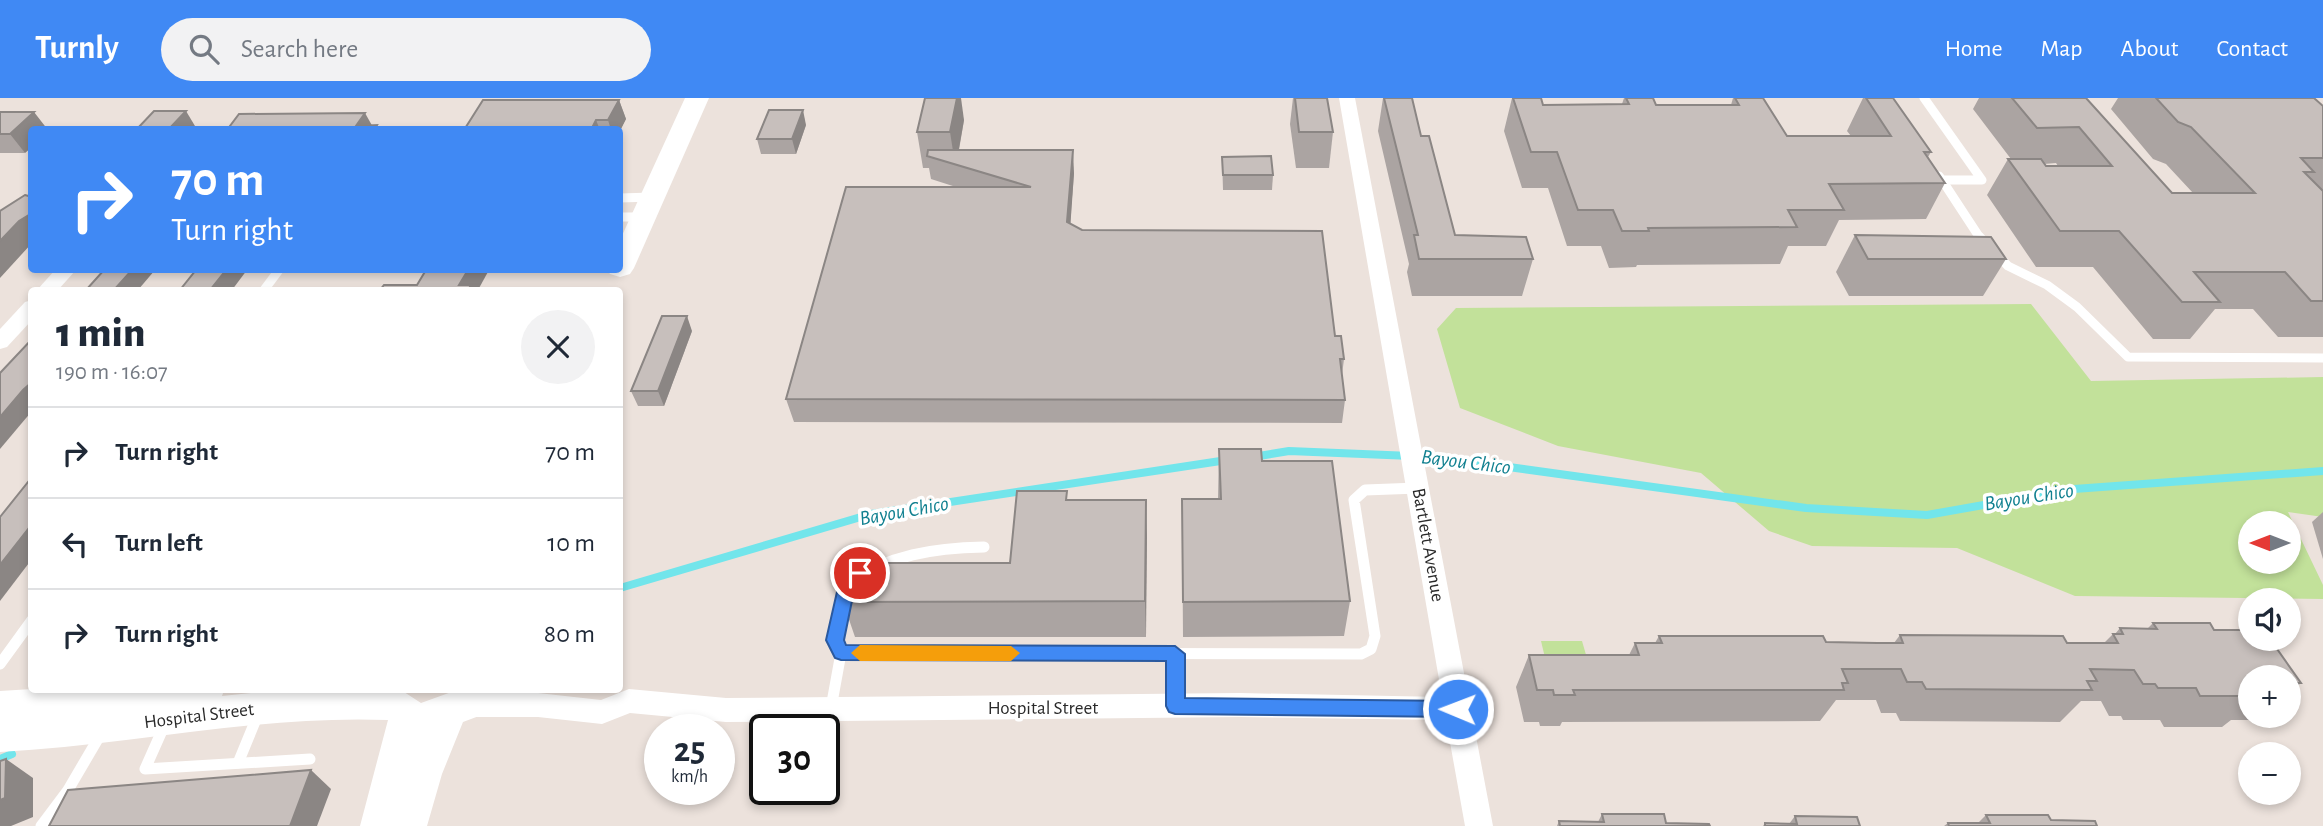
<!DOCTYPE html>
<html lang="en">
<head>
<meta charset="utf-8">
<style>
	body { margin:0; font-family:"Alegreya Sans",sans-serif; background:#f2f2f3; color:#1f2937; height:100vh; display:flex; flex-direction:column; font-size:26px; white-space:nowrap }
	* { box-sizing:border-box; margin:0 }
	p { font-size:23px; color:#747a83 }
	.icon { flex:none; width:38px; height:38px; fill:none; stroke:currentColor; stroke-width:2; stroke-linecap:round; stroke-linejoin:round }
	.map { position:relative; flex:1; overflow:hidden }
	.sheet { position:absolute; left:28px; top:189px; width:595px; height:406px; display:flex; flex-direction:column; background:#fff; border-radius:7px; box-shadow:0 4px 10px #0003 }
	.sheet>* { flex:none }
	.guide { position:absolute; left:28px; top:28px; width:595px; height:147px; border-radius:7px; box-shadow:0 4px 10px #0003; background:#4089f4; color:#fff; overflow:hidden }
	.needle { width:46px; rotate:270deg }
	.fabs { position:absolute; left:2238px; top:413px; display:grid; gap:14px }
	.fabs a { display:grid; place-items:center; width:63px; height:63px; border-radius:50%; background:#fff; box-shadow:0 4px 10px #0003; font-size:35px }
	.speed { position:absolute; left:644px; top:616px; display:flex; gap:14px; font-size:35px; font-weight:700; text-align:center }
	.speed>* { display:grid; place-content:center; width:91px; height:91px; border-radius:50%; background:#fff; box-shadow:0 4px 10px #0003; line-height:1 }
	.speed small { font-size:18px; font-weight:400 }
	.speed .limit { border:4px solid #111; border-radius:10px; background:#fff; color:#111 }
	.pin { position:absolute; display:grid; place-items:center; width:60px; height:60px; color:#fff; margin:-30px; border:4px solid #fff; border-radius:50%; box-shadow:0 2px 7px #0007 }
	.me { position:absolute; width:77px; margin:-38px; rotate:271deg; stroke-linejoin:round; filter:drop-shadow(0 0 5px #0008) }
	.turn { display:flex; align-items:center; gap:24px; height:147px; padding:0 28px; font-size:32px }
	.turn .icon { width:91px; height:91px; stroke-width:2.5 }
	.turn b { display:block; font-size:49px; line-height:60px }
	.round { display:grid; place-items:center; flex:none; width:74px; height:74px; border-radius:37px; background:#f2f2f3 }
	.head { display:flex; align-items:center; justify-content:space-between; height:119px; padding:0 28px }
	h1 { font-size:42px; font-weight:800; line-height:52px }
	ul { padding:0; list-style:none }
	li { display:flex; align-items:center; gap:21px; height:91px; padding:0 28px; border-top:2px solid #e0e1e3 }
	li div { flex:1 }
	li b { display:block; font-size:26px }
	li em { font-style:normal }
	header { display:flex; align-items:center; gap:42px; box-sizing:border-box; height:98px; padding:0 35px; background:#4089f4; color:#fff }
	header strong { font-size:33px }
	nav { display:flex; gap:38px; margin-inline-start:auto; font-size:24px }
	.search { width:490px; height:63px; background:#f2f2f3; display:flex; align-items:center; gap:18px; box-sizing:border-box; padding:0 24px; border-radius:38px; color:#747a83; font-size:26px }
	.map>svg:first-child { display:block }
	.green { fill:#c2e19a; fill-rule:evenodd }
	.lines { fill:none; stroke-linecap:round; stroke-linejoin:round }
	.stream { stroke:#72e5eb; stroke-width:8 }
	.lane-far1 { stroke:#fff; stroke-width:9 }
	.lane { stroke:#fff; stroke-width:11 }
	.street { fill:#fff; fill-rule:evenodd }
	.secondary { fill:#fff; fill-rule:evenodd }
	.wall { fill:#aba4a2; fill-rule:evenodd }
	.shaded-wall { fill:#8b8684 }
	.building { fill:#c7bfbc; stroke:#8b8684; stroke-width:2 }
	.route { fill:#4089f4; stroke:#2a599f; stroke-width:2 }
	.slow { fill:#f59e0b }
	.labels { text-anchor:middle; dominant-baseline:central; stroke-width:7; stroke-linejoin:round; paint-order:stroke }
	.street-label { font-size:19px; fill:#2a2a2a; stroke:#fff }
	.water-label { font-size:21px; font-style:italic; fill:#118090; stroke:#fff }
</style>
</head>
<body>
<header>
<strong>Turnly</strong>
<div class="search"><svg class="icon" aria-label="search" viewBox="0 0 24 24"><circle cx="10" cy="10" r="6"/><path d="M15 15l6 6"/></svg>Search here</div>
<nav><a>Home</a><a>Map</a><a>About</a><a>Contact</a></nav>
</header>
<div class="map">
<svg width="2323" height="728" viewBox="0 0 2323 728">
	<rect width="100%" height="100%" fill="#ece2dc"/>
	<!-- green -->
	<g class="green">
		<path d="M2031 206 2091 283 2323 279V419L2288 414 2323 487V501L2075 498 1957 450 1812 448 1769 433 1701 375 1558 348 1460 310 1437 231 1456 210ZM2250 425H2289V464H2250Z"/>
		<polygon points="1541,543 1582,543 1589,567 1547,568"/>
	</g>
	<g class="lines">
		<!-- stream -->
		<g class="stream">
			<polyline points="1253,359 1289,353 1436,359 1806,410 1927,417 2074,391 2323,373"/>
			<polyline points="620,490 871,416 1227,362"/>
			<polyline points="0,661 12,656"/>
		</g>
		<!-- lane-far1 -->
		<g class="lane-far1">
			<polyline points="1924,0 1982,82 1942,82 1939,78"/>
			<polyline points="1942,82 1978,137 2008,168 2047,187 2077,209 2128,259 2323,260"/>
			<polyline points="620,100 652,99"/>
			<polyline points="620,119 643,119"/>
			<polyline points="264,192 279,172"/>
		</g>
		<!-- lane -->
		<g class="lane">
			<path d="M984 449C933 450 890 457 847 485L835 542 841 555 1361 556 1371 551 1375 538 1354 402 1365 392 1418 390"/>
			<polyline points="1176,556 1176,608"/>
			<polyline points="0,566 32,522"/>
			<polyline points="831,610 841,555"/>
			<polyline points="165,626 145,671 310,661"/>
			<polyline points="238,665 259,614"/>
			<polyline points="41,728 68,692 102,634"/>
		</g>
		<!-- street -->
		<g class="street">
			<polygon points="1339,0 1355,0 1493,728 1465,728 1446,622 1240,619 726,624 630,615 602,626 538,619 466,619 457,615 453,607 457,599 466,595 538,595 601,602 629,591 726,600 1240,595 1442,599"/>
			<polygon points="55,172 76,172 58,192 37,192"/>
			<polygon points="32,202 32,222 7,249 0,251 0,231 25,204"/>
		</g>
		<!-- secondary -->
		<g class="secondary">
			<polygon points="685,0 709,0 634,170 630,176 620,179 610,176 607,172 620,172 620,142"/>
			<path d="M32 591 224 592 222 598 279 592H401L421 605 457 592H497L479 618 463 624 442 676 427 728H360L388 622C258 617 130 647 0 654V593Z"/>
		</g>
	</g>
	<!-- wall -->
	<g class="wall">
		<polygon points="1293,0 1327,0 1333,34 1329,70 1296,70 1290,26"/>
		<polygon points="1383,0 1412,0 1421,38 1455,137 1533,161 1522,198 1412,198 1407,174 1409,166 1378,33"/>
		<polygon points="1512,0 1541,0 1543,7 1622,6 1624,0 1653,0 1656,7 1731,7 1733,0 1763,0 1787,38 1851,38 1847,33 1863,0 1893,0 1931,54 1928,59 1945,85 1926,121 1839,122 1826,148 1788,148 1780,166 1637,167 1636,169 1609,170 1601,148 1567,148 1548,90 1522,90 1504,33"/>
		<path d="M1979 0H2086L2172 95H2193L2166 66 2153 61 2111 11 2118 0H2314L2323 8V239H2278L2253 211H2215L2190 241H2153L2093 169H2036L1987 97 2008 61H2011L1973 11ZM2056 65 2058 68H2046L2044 66Z"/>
		<polygon points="619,2 626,21 620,32 464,32"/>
		<polygon points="0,14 25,55 0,55"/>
		<polygon points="964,22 959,52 1074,75 1070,126 1082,132 1335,238 1344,261 1342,277 1345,302 1342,325 794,324 786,301 956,89 931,81 929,70 923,70 917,34"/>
		<polygon points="806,27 796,56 761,56 757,41"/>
		<polygon points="1222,59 1273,77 1272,92 1223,92"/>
		<polygon points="1855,137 2006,161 1983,198 1849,198 1836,174"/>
		<polygon points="692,233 664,308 638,308 631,293"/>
		<polygon points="1219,351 1262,363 1350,503 1344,538 1183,539 1182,401 1218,401"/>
		<polygon points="1067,402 1146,402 1146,539 855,539 843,504 1010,465"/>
		<polygon points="2323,414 2323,461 2312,424"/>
		<polygon points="2153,525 2214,532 2301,585 2289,595 2289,579 2250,579 2250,618 2259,618 2253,622 2231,622 2222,629 2164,629 2160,622 2123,622 2121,618 2109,618 2101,603 2081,603 2060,624 1900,623 1896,615 1881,615 1876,602 1836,602 1820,623 1562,624 1560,628 1540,628 1539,624 1524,624 1516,589 1529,557 1629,557 1635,545 1655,545 1659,538 1826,544 1894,545 1900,537 2067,545 2104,545 2113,536 2115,536 2120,530 2147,531"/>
		<polygon points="1602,716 1666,725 1710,728 1557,728 1559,723 1598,724"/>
		<polygon points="1986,717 2051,722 2097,728 1944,728 1948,725 1978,725"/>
		<polygon points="1795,718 1860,728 1763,728 1765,725 1789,726"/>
	</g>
	<!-- shaded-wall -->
	<g class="shaded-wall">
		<polygon points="957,0 961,0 964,22 956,67 955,66 950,34"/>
		<polygon points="619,2 626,21 620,33 620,32 611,32 608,22"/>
		<polygon points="803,12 806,27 796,56 792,41"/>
		<polygon points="186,13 195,28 192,32 168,32"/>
		<polygon points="34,14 48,32 32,32 32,49 25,55 10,36"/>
		<polygon points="365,15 374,31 377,27 380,32 358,32 356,28"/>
		<polygon points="596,22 600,32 591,32"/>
		<polygon points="1073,52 1074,75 1069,147 1067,124"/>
		<polygon points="32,115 32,145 0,180 0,143 19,123"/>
		<polygon points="132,172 155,172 138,192 114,192"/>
		<polygon points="226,172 247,172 232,192 210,192"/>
		<polygon points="468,172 489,172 478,192 462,192 459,187"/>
		<polygon points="687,218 692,233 664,308 658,293"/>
		<polygon points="32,284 32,313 0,351 0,319 23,292"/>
		<polygon points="1146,402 1147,438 1146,539 1145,503"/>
		<polygon points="32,426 32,461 0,503 0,467"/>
		<polygon points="6,661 33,680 33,719 11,728 0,728 0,702"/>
		<polygon points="311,672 331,691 317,728 290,728"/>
	</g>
	<!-- building -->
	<g class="building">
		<polygon points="925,0 957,0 950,34 917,34"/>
		<polygon points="1295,0 1327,0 1333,34 1299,34"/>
		<polygon points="1384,0 1412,0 1421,38 1429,38 1455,137 1526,139 1533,161 1419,161 1414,137 1418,137"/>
		<polygon points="1513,0 1541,0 1543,7 1629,6 1626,0 1653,0 1656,7 1739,7 1735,0 1763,0 1787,38 1891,38 1866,0 1893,0 1931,54 1924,54 1945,85 1829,86 1844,112 1788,112 1797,129 1648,130 1649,133 1622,133 1613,112 1578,112 1557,54 1531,54"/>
		<polygon points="2012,0 2086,0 2172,95 2255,95 2191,29 2178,24 2156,0 2314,0 2323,8 2323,60 2301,60 2314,74 2304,74 2323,93 2323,203 2311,203 2285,174 2194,174 2220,204 2182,204 2119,133 2060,133 2008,61 2041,61 2046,68 2112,68 2079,29 2037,30"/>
		<polygon points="483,2 619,2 608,22 596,22 591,32 464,32"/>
		<polygon points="769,12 803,12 792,41 757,41"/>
		<polygon points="154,13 186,13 168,32 136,32"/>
		<polygon points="0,14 34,14 10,36 0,36"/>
		<polygon points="365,15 356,28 377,27 374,32 227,32 239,16"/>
		<polygon points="928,52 1073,52 1067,124 1082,132 1322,133 1335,238 1341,238 1344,261 1340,261 1345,302 786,301 846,89 1031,89 927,58"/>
		<polygon points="1271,58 1273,77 1223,77 1222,59"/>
		<polygon points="25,97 32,99 32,115 19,123 0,143 0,113"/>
		<polygon points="1855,137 1991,139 2006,161 1868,161"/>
		<polygon points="104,172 132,172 114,192 86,192"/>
		<polygon points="196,172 226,172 210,192 180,192"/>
		<polygon points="426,172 468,172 459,187 471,187 468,192 380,192 384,187 417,187"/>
		<polygon points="662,218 687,218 658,293 631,293"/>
		<polygon points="32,241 32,284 23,292 0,319 0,275"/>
		<polygon points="1219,351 1261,351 1262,363 1332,363 1350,503 1183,504 1182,401 1221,401"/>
		<polygon points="32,379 32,426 0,467 0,419"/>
		<polygon points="1017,393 1067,393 1066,402 1146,402 1145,503 843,504 851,465 1010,465"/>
		<polygon points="2153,525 2210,525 2214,532 2250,532 2250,541 2270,541 2301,585 2289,585 2293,590 2289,590 2289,579 2250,579 2250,598 2200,598 2196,590 2158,590 2155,586 2143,586 2134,572 2090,571 2097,583 2087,583 2092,592 1926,591 1922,584 1907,584 1901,571 1842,571 1848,585 1842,585 1844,592 1573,592 1575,597 1554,597 1553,592 1537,592 1529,557 1639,557 1635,545 1662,545 1659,538 1823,538 1826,544 1877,545 1903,545 1900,537 2063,538 2067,545 2118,545 2113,536 2123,536 2120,530 2157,531"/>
		<polygon points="6,661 5,700 0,702 0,663"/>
		<polygon points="311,672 290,728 49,728 68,692"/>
		<polygon points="1602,716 1664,716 1666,725 1709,726 1710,728 1560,728 1559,723 1604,724"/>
		<polygon points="1986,717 2048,717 2051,722 2095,723 2097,728 1949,728 1948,725 1990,725"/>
		<polygon points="1795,718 1857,719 1860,728 1765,728 1765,725 1797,726"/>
	</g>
	<!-- route -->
	<polygon class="route" points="860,468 869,475 855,488 844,542 846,547 1175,548 1185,556 1185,600 1458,603 1464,605 1467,611 1464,617 1458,619 1175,616 1169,614 1166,608 1166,563 841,562 835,560 826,542 839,485"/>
	<!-- slow -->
	<polygon class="slow" points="860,547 1011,548 1020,555 1011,563 860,563 851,555"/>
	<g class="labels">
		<!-- street labels -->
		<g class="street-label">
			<text transform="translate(1428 447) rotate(80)">Bartlett Avenue</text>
			<text x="1043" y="610">Hospital Street</text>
			<text transform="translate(199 618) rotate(-7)">Hospital Street</text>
		</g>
		<!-- water labels -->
		<g class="water-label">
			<text transform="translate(1466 364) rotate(7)">Bayou Chico</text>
			<text transform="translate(2029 399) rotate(-9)">Bayou Chico</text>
			<text transform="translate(904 413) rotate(-10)">Bayou Chico</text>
		</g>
	</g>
</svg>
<div class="fabs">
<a><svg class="needle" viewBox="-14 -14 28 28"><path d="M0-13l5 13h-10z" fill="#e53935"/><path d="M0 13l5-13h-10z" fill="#747a83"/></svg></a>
<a><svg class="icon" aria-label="sound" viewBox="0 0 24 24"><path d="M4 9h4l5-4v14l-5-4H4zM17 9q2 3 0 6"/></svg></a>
<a>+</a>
<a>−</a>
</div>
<div class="speed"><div>25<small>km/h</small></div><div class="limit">30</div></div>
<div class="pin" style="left:860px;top:475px;background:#d93025"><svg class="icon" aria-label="arrive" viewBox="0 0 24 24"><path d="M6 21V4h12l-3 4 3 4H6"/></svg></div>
<svg class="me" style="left:1458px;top:611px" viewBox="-20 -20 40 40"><circle r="17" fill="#4089f4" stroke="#fff" stroke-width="3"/><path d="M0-11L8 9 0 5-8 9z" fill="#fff"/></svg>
<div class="guide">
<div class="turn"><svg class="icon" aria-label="right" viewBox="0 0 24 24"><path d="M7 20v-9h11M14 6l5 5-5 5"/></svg><div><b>70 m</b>Turn right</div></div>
</div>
<section class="sheet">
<div class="head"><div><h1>1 min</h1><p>190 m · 16:07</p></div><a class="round"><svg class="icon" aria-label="close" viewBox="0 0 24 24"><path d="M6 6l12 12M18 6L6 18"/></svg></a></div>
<ul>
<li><svg class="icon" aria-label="right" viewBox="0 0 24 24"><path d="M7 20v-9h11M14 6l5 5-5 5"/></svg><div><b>Turn right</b></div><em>70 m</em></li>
<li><svg class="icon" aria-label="left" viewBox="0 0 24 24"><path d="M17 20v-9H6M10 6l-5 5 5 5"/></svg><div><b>Turn left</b></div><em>10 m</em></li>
<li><svg class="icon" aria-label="right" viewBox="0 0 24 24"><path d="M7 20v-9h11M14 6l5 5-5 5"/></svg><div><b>Turn right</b></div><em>80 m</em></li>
</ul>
</section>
</div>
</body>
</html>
